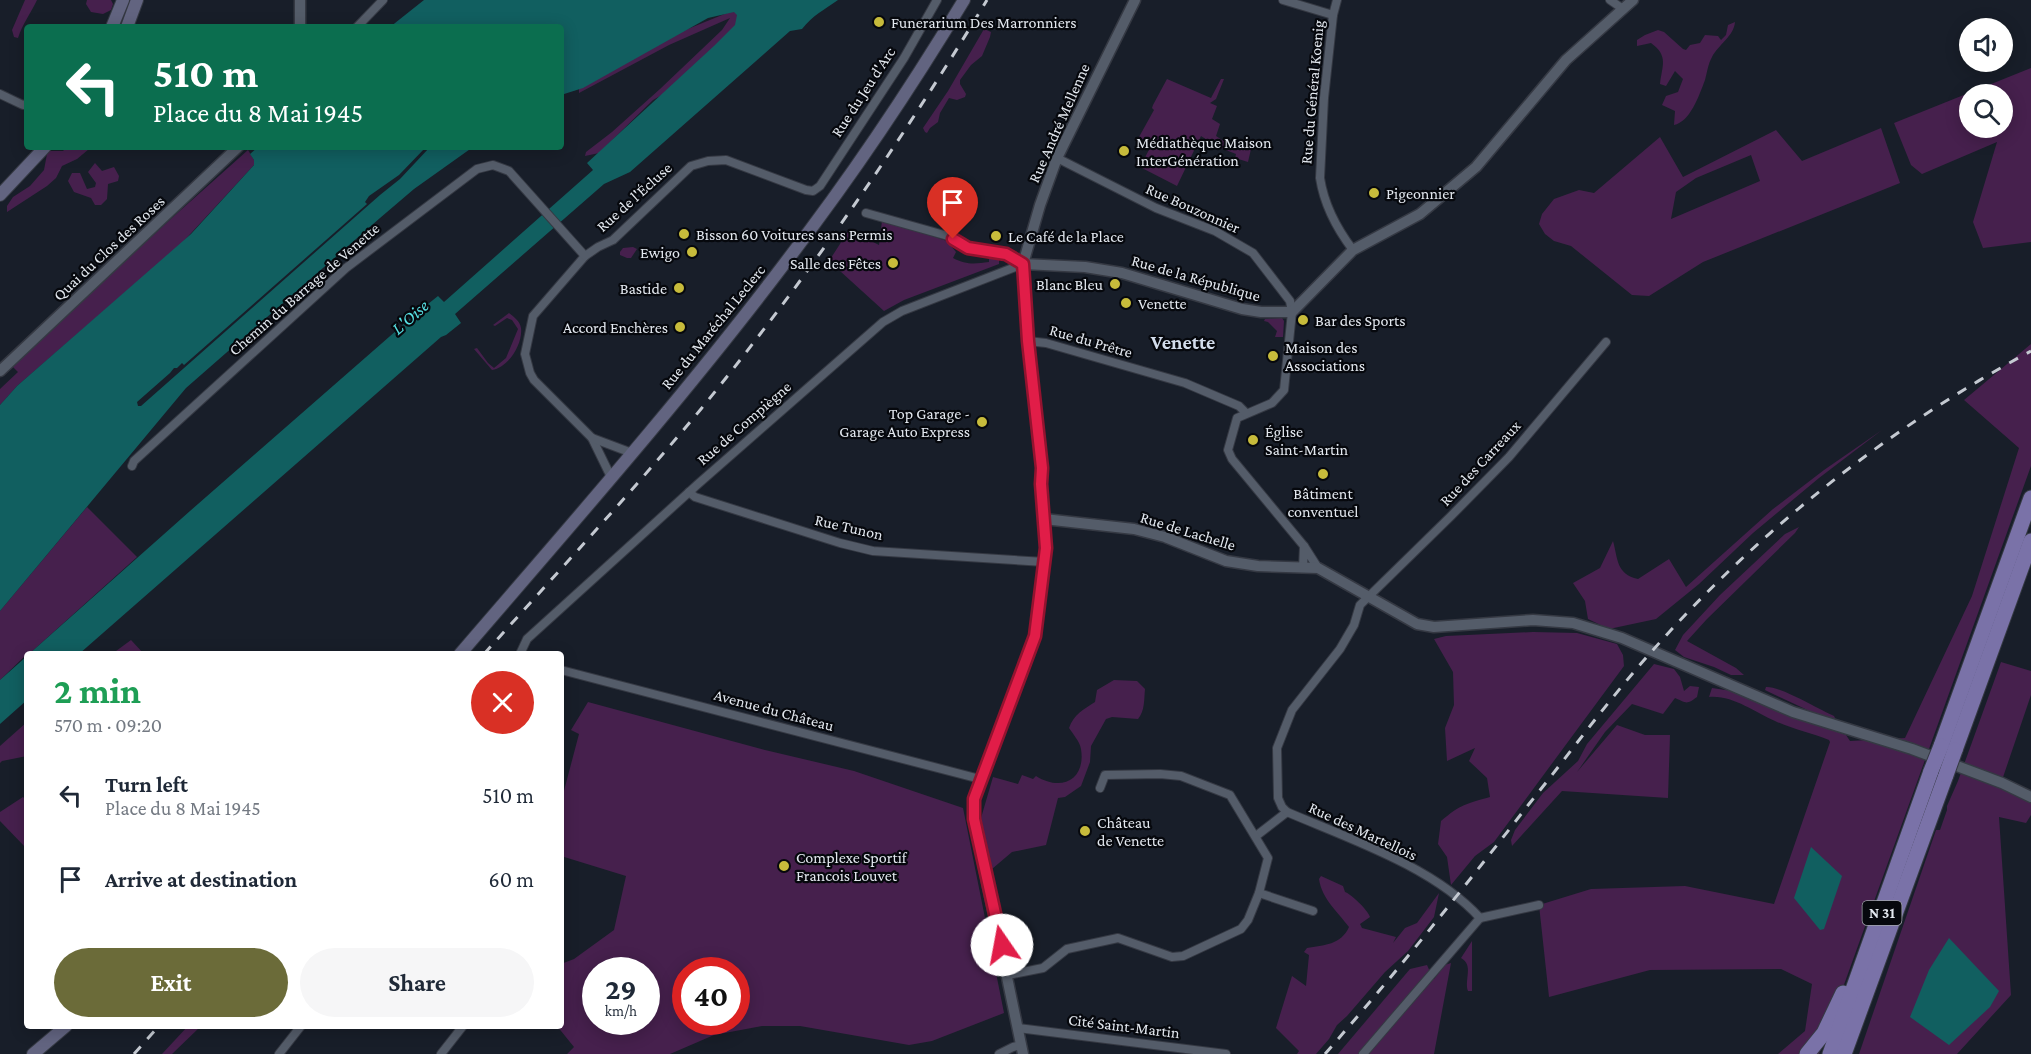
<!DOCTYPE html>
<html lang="en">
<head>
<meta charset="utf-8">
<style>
	body { margin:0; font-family:"Crimson Pro",serif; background:#f6f6f7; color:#1f2937; height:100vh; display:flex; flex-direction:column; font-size:22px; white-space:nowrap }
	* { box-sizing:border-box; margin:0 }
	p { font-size:20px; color:#747a83 }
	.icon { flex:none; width:33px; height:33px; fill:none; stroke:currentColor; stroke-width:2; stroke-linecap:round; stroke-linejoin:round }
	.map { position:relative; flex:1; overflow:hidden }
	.panel { position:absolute; left:24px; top:651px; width:540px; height:378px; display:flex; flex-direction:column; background:#fff; border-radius:6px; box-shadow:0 3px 15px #0003 }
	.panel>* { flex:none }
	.top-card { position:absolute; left:24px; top:24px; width:540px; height:126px; border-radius:6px; box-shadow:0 3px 15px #0003; background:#0b6e4f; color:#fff; overflow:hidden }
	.fabs { position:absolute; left:1959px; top:18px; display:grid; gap:12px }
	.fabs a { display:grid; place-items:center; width:54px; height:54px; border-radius:50%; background:#fff; box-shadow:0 3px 15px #0003; font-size:30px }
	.speed { position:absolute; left:582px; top:957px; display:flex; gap:12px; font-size:30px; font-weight:700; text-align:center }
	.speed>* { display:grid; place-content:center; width:78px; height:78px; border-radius:50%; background:#fff; box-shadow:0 3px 15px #0003; line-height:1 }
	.speed small { font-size:15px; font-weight:400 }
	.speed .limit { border:9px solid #d22; background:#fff; color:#111 }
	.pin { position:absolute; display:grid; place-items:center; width:51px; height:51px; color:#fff; margin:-62px -26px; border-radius:50% 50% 50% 0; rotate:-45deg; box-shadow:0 0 6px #0007 }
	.pin .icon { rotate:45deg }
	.me { position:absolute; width:66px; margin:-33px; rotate:348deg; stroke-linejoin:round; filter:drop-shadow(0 0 4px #0008) }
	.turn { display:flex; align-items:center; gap:21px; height:126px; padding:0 30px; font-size:27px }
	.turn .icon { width:78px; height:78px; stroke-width:2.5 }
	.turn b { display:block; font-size:42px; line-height:51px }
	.round { display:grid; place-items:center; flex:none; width:63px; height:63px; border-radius:32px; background:#f6f6f7 }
	.head { display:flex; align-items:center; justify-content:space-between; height:102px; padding:0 30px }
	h1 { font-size:36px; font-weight:700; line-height:45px; color:#1e9e55 }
	.primary-button { display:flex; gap:12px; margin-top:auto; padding:12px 30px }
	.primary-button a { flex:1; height:69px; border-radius:36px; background:#6b6b39; color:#fff; font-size:24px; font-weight:700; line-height:69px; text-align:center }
	.primary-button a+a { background:#f6f6f7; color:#1f2937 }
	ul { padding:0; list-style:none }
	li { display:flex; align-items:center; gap:18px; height:84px; padding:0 30px }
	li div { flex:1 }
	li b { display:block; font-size:22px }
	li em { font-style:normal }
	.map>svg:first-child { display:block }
	.green { fill:#46204d; fill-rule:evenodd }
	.water { fill:#115f60 }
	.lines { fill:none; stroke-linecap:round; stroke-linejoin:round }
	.minor-casing { stroke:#353943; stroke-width:10 }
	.tertiary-casing { stroke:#353943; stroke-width:13 }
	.secondary-casing { stroke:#353943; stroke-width:14 }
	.trunk-casing { stroke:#353943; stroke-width:17 }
	.minor { stroke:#545c69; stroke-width:8 }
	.tertiary { stroke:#545c69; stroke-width:10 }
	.secondary { stroke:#626480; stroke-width:12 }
	.trunk { stroke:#7a72a8; stroke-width:15 }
	.rail { stroke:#c4c9d1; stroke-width:3; stroke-dasharray:10 10; stroke-linecap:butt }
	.trunk-bridge-casing { stroke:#353943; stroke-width:17; stroke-linecap:butt }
	.trunk-bridge { stroke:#7a72a8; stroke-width:15 }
	.route-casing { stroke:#92132f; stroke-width:15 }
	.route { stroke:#e11d48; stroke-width:10 }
	.poi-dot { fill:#c7bb3b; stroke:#06080d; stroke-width:2 }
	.labels { text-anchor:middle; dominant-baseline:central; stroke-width:4.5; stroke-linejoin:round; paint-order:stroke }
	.shield { fill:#06080d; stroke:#a1a5ab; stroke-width:1.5 }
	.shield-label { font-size:15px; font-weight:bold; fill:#e3e8ef }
	.poi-label { font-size:16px; fill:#e3e8ef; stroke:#06080d; text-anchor:start }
	.street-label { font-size:16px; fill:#e3e8ef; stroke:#06080d }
	.water-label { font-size:18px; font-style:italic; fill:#58e1e4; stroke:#06080d }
	.quarter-label { font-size:20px; font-weight:bold; fill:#d3ddec; stroke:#06080d }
</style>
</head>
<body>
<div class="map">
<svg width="2031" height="1054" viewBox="0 0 2031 1054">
	<rect width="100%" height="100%" fill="#181e29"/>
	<!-- green -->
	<g class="green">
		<path d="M25 0H37C31 13 23 23 18 38L14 37 12 30Z"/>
		<polygon points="87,0 111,0 113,4 111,10 103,14 91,12 86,4"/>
		<polygon points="732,11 738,12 736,27 667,92 653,100 599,153 585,156 586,152 612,132 660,89 722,30 730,18 669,45 579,93 579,87 673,35"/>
		<path d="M1735 22C1734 36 1718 45 1712 57 1708 64 1707 73 1705 80 1699 96 1690 122 1674 125L1675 111 1662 105 1666 96 1678 92 1683 79 1675 71 1666 86 1660 84C1662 66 1669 56 1651 43L1637 46V40L1645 35 1658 30 1664 32 1683 49 1686 50 1690 45 1700 43 1705 35 1718 36 1721 40 1726 35 1728 25Z"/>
		<polygon points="984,29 991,32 990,37 982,56 971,65 960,80 960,84 966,94 965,97 957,100 949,98 940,113 938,122 930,128 927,133 925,132 923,128 948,91"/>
		<path d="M2031 68V242L1983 248 1973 222 1997 142 1922 174 1911 165 1894 123ZM1970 94H2002V128H1970Z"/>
		<polygon points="1167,79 1211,98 1221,79 1224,79 1216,99 1210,103 1217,106 1212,119 1220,124 1216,136 1222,140 1251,149 1248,162 1235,158 1236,154 1218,147 1201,136 1177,186 1140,167 1152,144 1139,137 1154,110 1152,108 1153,105"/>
		<path d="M1881 128 1900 183 1703 262 1649 296 1632 295 1571 246 1554 241 1545 234 1539 224 1542 214 1554 199 1579 190 1594 193 1660 137 1683 177 1776 130 1802 161ZM1751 155 1760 181 1671 219 1676 192 1696 178Z"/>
		<polygon points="67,147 89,147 89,149 77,159 62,166 56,178 47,186 7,212 7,206 13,197 30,186 44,170 47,154 50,151 63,151"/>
		<polygon points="248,150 254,160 254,165 181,244 17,386 0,405 0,389 18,372 12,366 173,217"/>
		<polygon points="95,163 102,171 114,167 119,176 118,181 108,184 107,199 101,205 95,205 91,198 74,192 68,181 72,173 80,173 87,189 95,187 96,183 88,172"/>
		<path d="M877 218 947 241 956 252 953 258C966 265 975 264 989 262V258L999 260V264L904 300 884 311 829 261 849 230 879 245 882 221Z"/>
		<polygon points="633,247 637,249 631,258 627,258 620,255 620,252 623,248"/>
		<path d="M509 313C514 317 520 321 521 328 523 344 508 368 492 370L474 349 477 348 488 363 494 368 506 358 518 329 512 320 507 318 495 326 493 325Z"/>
		<polygon points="1282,318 1284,321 1283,337 1275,337 1277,331 1268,322 1264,321 1265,319"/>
		<path d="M2031 344V466L1819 1054H1778L1805 1031 1812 984 1781 969 1650 970 1549 997 1539 905 1591 889 1685 886 1774 904 1830 742 1829 740C1811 733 1792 729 1775 721 1754 712 1733 695 1709 697L1712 688 1732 691 1803 720 1846 735 1850 741 1905 738 1972 596 2019 448 1964 400Z"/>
		<path d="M1882 430 1819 478 1753 533 1699 584 1656 619 1609 629 1588 619 1585 601 1573 583 1600 568 1613 541C1618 559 1616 574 1638 579L1669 559 1686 587 1773 509 1824 470Z"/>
		<polygon points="87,507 137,557 29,654 27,654 0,680 0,611"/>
		<polygon points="1799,527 1795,533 1707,619 1687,641 1736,668 1744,675 1731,675 1714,667 1684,657 1675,650 1683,635 1720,595 1785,534"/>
		<path d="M1533 632 1577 633 1617 644 1623 655 1624 666 1494 842 1475 856 1451 885 1447 857 1438 844 1441 821C1461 804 1466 804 1490 797L1487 778 1469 761 1475 748 1447 761 1445 728 1454 705 1453 672 1434 639 1446 636Z"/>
		<polygon points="131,640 144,654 112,654"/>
		<polygon points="2001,662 2031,671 2031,695 2000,786 2031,803 2031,815 2026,823 1999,817 2011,995 1957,1054 1859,1054 1936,830 1940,830 1947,810 1947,806 1958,781"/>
		<path d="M1654 664 1674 669 1680 677 1684 691 1690 686 1699 687 1697 697C1686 705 1687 703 1675 698L1663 714 1632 704 1605 732 1577 772 1617 725 1645 735H1670L1668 798 1562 791 1512 846 1511 840 1515 830 1543 793 1578 761 1587 744Z"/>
		<path d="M1114 680 1137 681 1145 689C1144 699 1145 711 1138 719L1112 717 1106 719 1091 746 1090 762 1081 786 1065 797 1058 798 1046 845 1012 852 992 869 981 818 993 777 1018 784 1022 775 1033 779 1036 776C1061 792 1086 780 1081 749 1080 742 1073 734 1069 728 1074 714 1083 710 1095 702L1097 690Z"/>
		<path d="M1766 687C1780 686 1818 709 1834 716L1836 720 1831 721 1769 692 1765 690Z"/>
		<path d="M588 702 765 750 854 771 963 808 1004 1013 932 1041 909 1045 800 1026H762L714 1035 670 1054H567L574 1047 557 1026H561V964L574 959 614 930 626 876 561 856V802L579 734 571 730ZM596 970H646V1022H596ZM686 970H736V1022H686Z"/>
		<polygon points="27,722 27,756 2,761 0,763 0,746"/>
		<polygon points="23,797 27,801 27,849 0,821 0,812"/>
		<path d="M1321 876 1343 886 1345 892C1351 894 1368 910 1370 917L1360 924 1362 928 1396 937 1393 943 1405 928 1417 923 1439 893 1434 917 1408 951 1385 972 1347 1016 1337 1025 1329 1039 1316 1054H1297L1299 1051 1276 1028 1292 976 1306 986 1309 955 1304 952 1307 948C1324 945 1341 945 1349 927 1337 911 1322 899 1319 879Z"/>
		<path d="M1472 941V991H1468C1464 980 1474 965 1461 958Z"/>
		<polygon points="1451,963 1434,1054 1363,1054 1432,978 1434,979 1445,965"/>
		<polygon points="1427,965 1431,974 1358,1054 1338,1054 1410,969"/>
		<polygon points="188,1026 201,1026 172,1054 162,1054"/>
	</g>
	<!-- water -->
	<g class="water">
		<path d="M424 0H838C824 10 813 15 802 29L790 31 630 172 604 184 455 314 461 323 446 335 441 337 79 654H29L190 511 413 316 438 296 444 302 593 170 587 163 715 45 735 25 737 15 734 12 708 18 583 88 561 95V27H390Z"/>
		<polygon points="258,147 426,147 399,175 369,196 365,202 367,204 184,365 182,363 177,368 174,368 170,373 137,402 138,406 141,406 380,195 400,179 430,147 473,147 414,189 380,218 186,388 0,611 0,405 17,386 191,234 254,165 254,160 250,154"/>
		<polygon points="27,656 27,700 0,724 0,680"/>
		<polygon points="1811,847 1842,876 1824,929 1820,930 1794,898"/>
		<polygon points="1949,938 1999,991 1990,1007 1949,1045 1910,1017 1929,970"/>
	</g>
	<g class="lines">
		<defs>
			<g id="minor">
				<polyline points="1283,0 1333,15"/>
				<path d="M1337 0 1333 15 1324 98 1320 178C1324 204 1337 229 1353 250"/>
				<polyline points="1610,0 1623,9"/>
				<polyline points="357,27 383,0"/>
				<polyline points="0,94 23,105 27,104"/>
				<polyline points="1057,158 1156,208 1215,231 1253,253 1290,301 1292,312 1284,390 1272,403 1237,418 1228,450 1232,459 1304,546"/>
				<polyline points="866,213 948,236 968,248 1006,254 1023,264"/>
				<polyline points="1027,341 1046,343 1185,383 1239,406 1246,413"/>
				<polyline points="592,438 611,477"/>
				<polyline points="632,453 592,438 534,380 530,373 525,354 533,316 585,256 598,247 613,240 691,166 708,161 726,160 806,190 813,191 820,186 904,58 937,0"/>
				<polyline points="132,466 134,461 346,268 477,169 493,165 509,171 585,256"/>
				<polyline points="689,492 695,497 840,543 873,551 1045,562"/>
				<polyline points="1303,568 1304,546 1318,568"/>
				<polyline points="520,654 527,639 698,484 883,322 902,311 1023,264"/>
				<polyline points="561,670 980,779"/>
				<polyline points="1256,836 1287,812"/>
				<polyline points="1259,893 1313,911"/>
				<polyline points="1480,918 1539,905"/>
				<polyline points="1008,975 1043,968 1067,949 1118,938 1172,957 1183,956 1241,929 1248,920 1259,893 1268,858 1230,795 1181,776 1160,774 1105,775 1100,788"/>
				<polyline points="1018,1028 1226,1054"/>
				<polyline points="279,1054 301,1026"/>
				<polyline points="441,1054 463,1026"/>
				<polyline points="999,1054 1013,1047 1021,1045"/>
				<path d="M1363 1054 1480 918C1434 867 1350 839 1287 812L1282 807 1278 798 1277 748 1292 710 1340 649 1354 625 1360 605 1451 516 1509 457 1606 342"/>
			</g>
			<g id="tertiary">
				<polyline points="300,27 300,0"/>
				<polyline points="1023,264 1085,267 1122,273 1242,309 1261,312 1292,312 1353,250 1420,214 1476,167 1566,60 1633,0"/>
				<polyline points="0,371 238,147"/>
				<polyline points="1044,519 1134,529 1165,537 1226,561 1258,566 1318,568 1417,624 1434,627 1533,620 1573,623 1622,638 1793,712 1912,749 2002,783 2031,797"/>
				<polyline points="1023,1054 974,819 974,799 1035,636 1046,548 1041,484 1042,468 1027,333 1023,264 1040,205 1057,158 1135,0"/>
			</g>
			<g id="secondary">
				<polyline points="112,27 123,0"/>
				<polyline points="127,27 137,0"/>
				<polyline points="0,195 45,147"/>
				<path d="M460 654C570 526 683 398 785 263 850 179 909 91 964 0"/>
				<polyline points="33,1054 66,1026"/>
			</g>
			<g id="trunk">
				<polyline points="1941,746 2031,498"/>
				<polyline points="1955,750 2031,541"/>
				<polyline points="1807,1054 1824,1033 1843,993"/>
				<polyline points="1830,1054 1931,771"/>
				<polyline points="1844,1054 1946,775"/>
			</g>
		</defs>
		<!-- minor casing -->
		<use href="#minor" class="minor-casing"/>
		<!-- tertiary casing -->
		<use href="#tertiary" class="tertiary-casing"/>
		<!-- secondary casing -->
		<use href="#secondary" class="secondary-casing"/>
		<!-- trunk casing -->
		<use href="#trunk" class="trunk-casing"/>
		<!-- minor -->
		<use href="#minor" class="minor"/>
		<!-- tertiary -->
		<use href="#tertiary" class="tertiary"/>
		<!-- secondary -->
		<use href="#secondary" class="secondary"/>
		<!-- trunk -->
		<use href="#trunk" class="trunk"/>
		<!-- rail -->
		<g class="rail">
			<path d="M484 654C557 573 631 493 701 409 806 280 901 142 987 0"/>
			<polyline points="134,1054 159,1026"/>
			<path d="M1325 1054C1396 973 1463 889 1529 804 1570 753 1609 699 1653 650 1760 529 1889 428 2031 351"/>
		</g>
		<defs>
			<g id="trunk-bridge">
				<polyline points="1931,771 1941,746"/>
				<polyline points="1946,775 1955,750"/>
			</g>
		</defs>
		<!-- trunk-bridge casing -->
		<use href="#trunk-bridge" class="trunk-bridge-casing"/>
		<!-- trunk-bridge -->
		<use href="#trunk-bridge" class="trunk-bridge"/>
	</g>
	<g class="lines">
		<defs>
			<polyline id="route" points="953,239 968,248 1006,254 1023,264 1028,341 1042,468 1041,484 1046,548 1035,636 974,799 974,819 1002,945"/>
		</defs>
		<!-- route casing -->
		<use href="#route" class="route-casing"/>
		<!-- route -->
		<use href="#route" class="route"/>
	</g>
	<!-- markers -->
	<g class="poi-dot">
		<circle cx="879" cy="22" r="6"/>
		<circle cx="1124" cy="151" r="6"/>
		<circle cx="1374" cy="193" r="6"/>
		<circle cx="684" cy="234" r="6"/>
		<circle cx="996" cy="236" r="6"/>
		<circle cx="692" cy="252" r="6"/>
		<circle cx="893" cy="263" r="6"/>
		<circle cx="1115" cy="284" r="6"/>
		<circle cx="679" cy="288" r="6"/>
		<circle cx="1126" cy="303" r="6"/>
		<circle cx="1303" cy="320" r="6"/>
		<circle cx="680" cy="327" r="6"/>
		<circle cx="1273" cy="356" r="6"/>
		<circle cx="982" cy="422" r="6"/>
		<circle cx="1253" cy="440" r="6"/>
		<circle cx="1323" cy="474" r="6"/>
		<circle cx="1085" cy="831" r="6"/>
		<circle cx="784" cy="866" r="6"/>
	</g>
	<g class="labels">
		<!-- shield labels -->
		<rect class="shield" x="1862.5" y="901" width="39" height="24" rx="4.5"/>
		<g class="shield-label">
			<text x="1882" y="913">N 31</text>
		</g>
		<!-- poi labels -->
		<g class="poi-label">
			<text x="891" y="22">Funerarium Des Marronniers</text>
			<text x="1136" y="142">Médiathèque Maison<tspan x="1136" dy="18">InterGénération</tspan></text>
			<text x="1386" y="193">Pigeonnier</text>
			<text x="696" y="234">Bisson 60 Voitures sans Permis</text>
			<text x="1008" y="236">Le Café de la Place</text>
			<text x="680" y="252" text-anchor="end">Ewigo</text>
			<text x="881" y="263" text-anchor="end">Salle des Fêtes</text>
			<text x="1103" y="284" text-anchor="end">Blanc Bleu</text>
			<text x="667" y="288" text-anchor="end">Bastide</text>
			<text x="1138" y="303">Venette</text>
			<text x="1315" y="320">Bar des Sports</text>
			<text x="668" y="327" text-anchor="end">Accord Enchères</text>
			<text x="1285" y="347">Maison des<tspan x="1285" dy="18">Associations</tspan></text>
			<text x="970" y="413" text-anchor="end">Top Garage -<tspan x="970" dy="18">Garage Auto Express</tspan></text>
			<text x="1265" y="431">Église<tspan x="1265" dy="18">Saint-Martin</tspan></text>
			<text x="1323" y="493" text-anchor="middle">Bâtiment<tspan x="1323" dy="18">conventuel</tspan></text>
			<text x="1097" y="822">Château<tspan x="1097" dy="18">de Venette</tspan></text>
			<text x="796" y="857">Complexe Sportif<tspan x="796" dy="18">Francois Louvet</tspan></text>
		</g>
		<!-- street labels -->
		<g class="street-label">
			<text transform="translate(863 92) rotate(-57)">Rue du Jeu d'Arc</text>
			<text transform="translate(1312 92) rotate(-85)">Rue du Général Koenig</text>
			<text transform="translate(1059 123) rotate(-66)">Rue André Mellenne</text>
			<text transform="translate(634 197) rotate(-42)">Rue de l'Écluse</text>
			<text transform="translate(1193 208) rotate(24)">Rue Bouzonnier</text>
			<text transform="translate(109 248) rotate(-43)">Quai du Clos des Roses</text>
			<text transform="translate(1196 278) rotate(16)">Rue de la République</text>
			<text transform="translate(304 289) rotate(-41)">Chemin du Barrage de Venette</text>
			<text transform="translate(713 327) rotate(-51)">Rue du Maréchal Leclerc</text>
			<text transform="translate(1091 341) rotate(16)">Rue du Prêtre</text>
			<text transform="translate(744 423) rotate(-41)">Rue de Compiègne</text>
			<text transform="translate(1480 463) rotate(-47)">Rue des Carreaux</text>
			<text transform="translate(849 527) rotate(13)">Rue Tunon</text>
			<text transform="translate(1188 531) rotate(17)">Rue de Lachelle</text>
			<text transform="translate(774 710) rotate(15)">Avenue du Château</text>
			<text transform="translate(1363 831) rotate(25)">Rue des Martellois</text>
			<text transform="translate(1124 1026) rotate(7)">Cité Saint-Martin</text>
		</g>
		<!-- water labels -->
		<g class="water-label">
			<text transform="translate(410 317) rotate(-41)">L'Oise</text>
		</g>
		<!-- quarter labels -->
		<g class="quarter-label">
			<text x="1183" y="342">Venette</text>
		</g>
	</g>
</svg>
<div class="fabs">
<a><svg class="icon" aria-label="sound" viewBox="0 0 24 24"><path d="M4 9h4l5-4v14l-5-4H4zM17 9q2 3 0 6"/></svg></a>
<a><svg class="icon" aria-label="search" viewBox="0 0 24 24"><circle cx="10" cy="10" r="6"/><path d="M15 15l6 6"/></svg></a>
</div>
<div class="speed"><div>29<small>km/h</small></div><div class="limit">40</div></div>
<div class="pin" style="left:953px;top:239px;background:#d93025"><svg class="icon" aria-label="arrive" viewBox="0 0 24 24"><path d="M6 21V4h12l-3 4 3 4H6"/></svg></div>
<svg class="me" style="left:1002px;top:945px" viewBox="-20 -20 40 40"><circle r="19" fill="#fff"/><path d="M0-13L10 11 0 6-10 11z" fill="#e11d48"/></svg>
<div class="top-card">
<div class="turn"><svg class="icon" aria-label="left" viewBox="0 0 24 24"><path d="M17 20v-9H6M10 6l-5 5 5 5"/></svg><div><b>510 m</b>Place du 8 Mai 1945</div></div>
</div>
<section class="panel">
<div class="head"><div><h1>2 min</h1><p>570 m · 09:20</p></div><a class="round" style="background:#d93025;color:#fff"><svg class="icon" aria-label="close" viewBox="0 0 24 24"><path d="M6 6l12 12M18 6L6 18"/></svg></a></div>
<ul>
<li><svg class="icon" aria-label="left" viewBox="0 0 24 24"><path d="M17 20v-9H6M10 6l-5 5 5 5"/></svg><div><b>Turn left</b><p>Place du 8 Mai 1945</p></div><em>510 m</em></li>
<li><svg class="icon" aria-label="arrive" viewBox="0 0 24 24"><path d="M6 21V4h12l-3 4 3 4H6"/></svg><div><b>Arrive at destination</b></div><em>60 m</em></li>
</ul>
<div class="primary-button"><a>Exit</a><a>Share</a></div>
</section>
</div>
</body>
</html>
